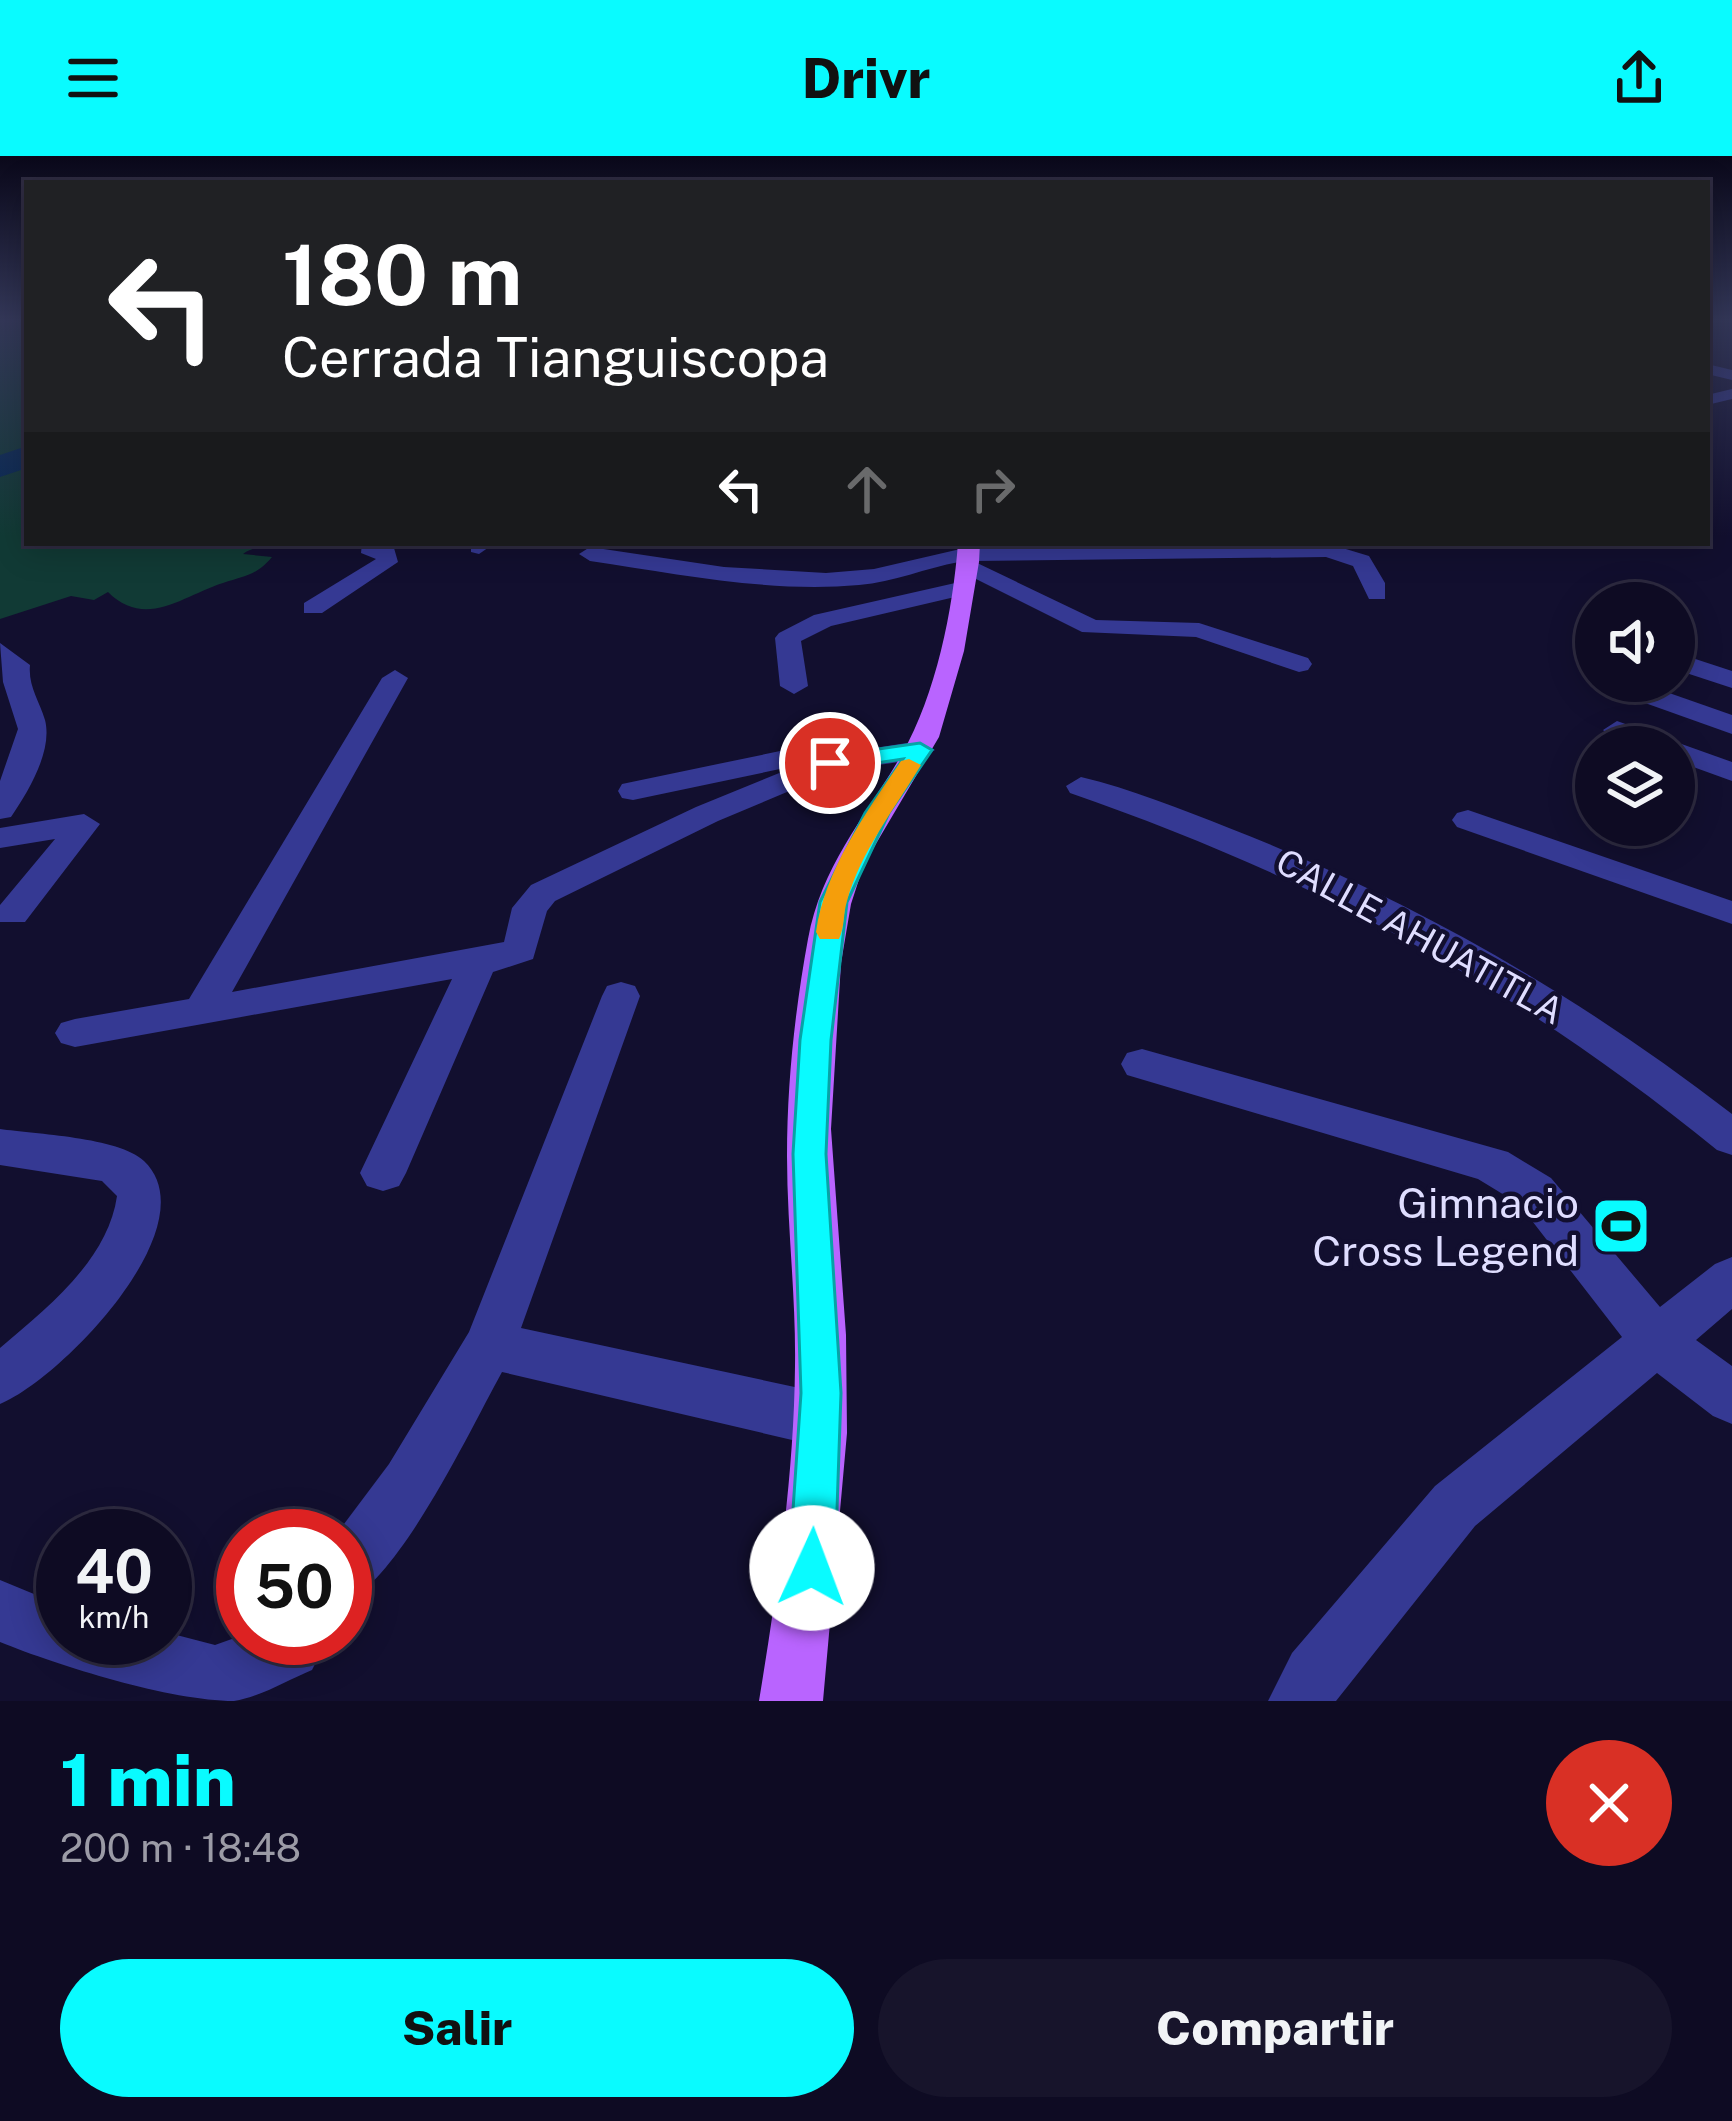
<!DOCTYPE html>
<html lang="es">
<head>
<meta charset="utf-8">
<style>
	body { margin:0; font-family:"Public Sans",sans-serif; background:#17142b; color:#f1f3f6; height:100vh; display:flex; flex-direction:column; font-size:45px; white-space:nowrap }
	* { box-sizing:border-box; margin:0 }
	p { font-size:39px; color:#9b9ba6 }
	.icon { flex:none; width:66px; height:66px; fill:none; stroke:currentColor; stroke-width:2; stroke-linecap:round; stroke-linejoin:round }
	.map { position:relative; height:1545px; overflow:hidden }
	.details { display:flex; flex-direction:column; background:#0e0b23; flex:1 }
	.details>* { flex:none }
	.hud { position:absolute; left:24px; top:24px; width:1686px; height:366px; border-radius:0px; box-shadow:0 6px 30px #0003,0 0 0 3px #2e2b41; background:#202124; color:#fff; overflow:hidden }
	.buttons { position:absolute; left:1575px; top:426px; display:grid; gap:24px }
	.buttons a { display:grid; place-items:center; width:120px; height:120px; border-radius:50%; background:#0e0b23; box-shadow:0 6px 30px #0003,0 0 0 3px #2e2b41; font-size:60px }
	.speed { position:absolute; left:36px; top:1353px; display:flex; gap:24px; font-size:60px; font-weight:700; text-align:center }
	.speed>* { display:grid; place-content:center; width:156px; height:156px; border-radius:50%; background:#0e0b23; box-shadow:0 6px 30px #0003,0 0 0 3px #2e2b41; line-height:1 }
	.speed small { font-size:30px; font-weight:400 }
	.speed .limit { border:18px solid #d22; background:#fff; color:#111 }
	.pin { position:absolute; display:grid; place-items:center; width:102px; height:102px; color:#fff; margin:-51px; border:6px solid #fff; border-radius:50%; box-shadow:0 3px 12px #0007 }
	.me { position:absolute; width:132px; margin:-66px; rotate:2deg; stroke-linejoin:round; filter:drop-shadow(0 0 9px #0008) }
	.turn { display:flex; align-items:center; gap:42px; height:252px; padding:0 60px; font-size:54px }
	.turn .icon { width:156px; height:156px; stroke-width:2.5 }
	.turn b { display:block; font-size:84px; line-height:102px }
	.lanes { display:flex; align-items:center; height:114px; padding:0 60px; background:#0003; justify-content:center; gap:60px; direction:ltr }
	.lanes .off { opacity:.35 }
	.round { display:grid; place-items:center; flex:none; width:126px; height:126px; border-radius:63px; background:#17142b }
	.headline { display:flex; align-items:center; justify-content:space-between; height:204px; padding:0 60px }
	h1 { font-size:72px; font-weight:800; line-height:90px; color:#09fbff }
	.primary-button { display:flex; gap:24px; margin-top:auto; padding:24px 60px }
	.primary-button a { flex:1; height:138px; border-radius:72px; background:#09fbff; color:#111; font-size:48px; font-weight:800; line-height:138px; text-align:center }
	.primary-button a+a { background:#17142b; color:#f1f3f6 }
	header { display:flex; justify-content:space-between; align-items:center; height:156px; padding:0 60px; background:#09fbff; color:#111; font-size:54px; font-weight:800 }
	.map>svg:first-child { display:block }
	.green { fill:#113a35 }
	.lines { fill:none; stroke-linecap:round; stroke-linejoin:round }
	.river { fill:#052853; fill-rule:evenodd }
	.minor { fill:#353993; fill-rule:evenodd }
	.major { fill:#b964ff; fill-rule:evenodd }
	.route { fill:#09fbff; stroke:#06a3a6; stroke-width:3 }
	.slow { fill:#f59e0b }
	.labels { text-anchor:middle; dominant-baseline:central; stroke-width:9; stroke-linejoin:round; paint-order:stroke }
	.street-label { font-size:36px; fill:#dfddff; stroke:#120f2f }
	.near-poi-label { font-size:42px; fill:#dfddff; stroke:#120f2f; text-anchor:end }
</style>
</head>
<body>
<header><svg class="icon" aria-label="menu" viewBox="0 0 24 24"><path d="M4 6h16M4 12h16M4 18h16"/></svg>Drivr<svg class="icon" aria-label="share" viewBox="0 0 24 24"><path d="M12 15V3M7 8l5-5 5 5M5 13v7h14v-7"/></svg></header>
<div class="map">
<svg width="1732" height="1545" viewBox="0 0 1732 1545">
	<rect width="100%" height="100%" fill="#120f2f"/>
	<!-- green -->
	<path class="green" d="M0 164H27V387H285C270 394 256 388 243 398L272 401C257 419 245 420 223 427 184 439 146 474 108 436L94 444 71 440 0 463Z"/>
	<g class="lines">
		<!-- river -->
		<polygon class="river" points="27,290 27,312 0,321 0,299"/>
		<!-- minor -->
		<g class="minor">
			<polygon points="1707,208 1732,214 1732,224 1707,218"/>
			<polygon points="1732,233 1732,243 1707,249 1707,239"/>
			<polygon points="362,387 385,387 394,392 398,406 322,457 304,457 304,447 376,403 361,397"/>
			<polygon points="471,387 495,387 479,398 471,396"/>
			<path d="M1326 387 1369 400 1385 427V443H1369L1353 410 1326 401 973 405 1096 464 1199 467 1308 502 1312 508 1308 514 1299 516 1196 481 1082 476 960 415 959 406C926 412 894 426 859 429 769 437 679 418 590 405L579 398 590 391 724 411 826 417 874 413 969 391Z"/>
			<polygon points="964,425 972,427 972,437 831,470 801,485 808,530 794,538 780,530 775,482 779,477 814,459"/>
			<path d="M0 487 30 509C28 530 39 544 45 564 53 595 28 636 11 661L0 663V625L18 573 3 526Z"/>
			<polygon points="1674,496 1732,515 1732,532 1674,513"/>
			<polygon points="395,514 408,522 232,836 504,786 512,752 531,729 696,651 799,609 633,644 622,642 618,635 622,628 809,589 819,592 822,600 920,585 935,594 920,603 837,615 718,665 555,745 547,755 533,803 493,816 406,1017 399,1030 383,1035 367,1030 360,1017 452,823 75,891 61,887 55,877 61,867 75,863 189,843 382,522"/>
			<polygon points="1635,525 1732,559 1732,578 1603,532 1599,526"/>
			<path d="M1617 565 1732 606V625L1674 604V591C1648 591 1622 593 1603 574Z"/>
			<path d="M1081 621C1131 633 1181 653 1229 672 1411 743 1578 839 1732 958V999L1717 994C1517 831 1313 721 1070 637L1066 630Z"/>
			<polygon points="1468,654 1732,745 1732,768 1457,671 1452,664 1457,657"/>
			<polygon points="84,658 100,668 25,766 0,766 0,749 55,683 0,692 0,672"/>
			<path d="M621 826 635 830 640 840 521 1172 818 1236 837 1244 845 1263 837 1282 818 1290 502 1216C471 1272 400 1423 345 1446V1380H335L389 1308 469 1176 602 840 607 830Z"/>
			<polygon points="1142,893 1508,996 1551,1022 1660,1151 1715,1108 1732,1101 1732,1153 1696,1184 1732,1210 1732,1268 1713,1260 1657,1217 1475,1370 1336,1545 1268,1545 1292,1497 1435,1330 1622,1181 1519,1048 1478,1023 1127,919 1121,908 1127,897"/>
			<path d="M0 973C34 978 119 981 144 1005 211 1069 60 1224 0 1248V1192C47 1152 108 1104 117 1040L102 1025 0 1009Z"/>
			<path d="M0 1424 63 1450V1482H165V1476L215 1489 243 1479 328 1482 312 1514C288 1524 260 1541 234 1545 171 1545 59 1510 0 1486Z"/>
		</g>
		<!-- major -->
		<path class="major" d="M958 387H980L979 406 964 495 939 581 864 708 851 748 841 807 831 973 846 1179 847 1277 823 1545H759C777 1434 794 1322 795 1210 796 1140 787 1070 787 1000 787 927 795 854 808 783 822 708 866 661 902 598 936 538 953 454 958 387Z"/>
	</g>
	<!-- sky -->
	<linearGradient id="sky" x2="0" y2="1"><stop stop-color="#0a081a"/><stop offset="0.43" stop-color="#333758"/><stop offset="1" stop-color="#333758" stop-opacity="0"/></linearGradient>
	<rect width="1732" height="380" fill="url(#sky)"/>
	<!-- route -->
	<polygon class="route" points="920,587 932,594 889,657 847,746 831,884 826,998 841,1237 835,1412 828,1428 812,1435 796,1428 789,1412 801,1237 793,998 800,884 820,746 865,657 903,603 830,614 818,607 830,600"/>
	<!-- slow -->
	<path class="slow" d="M909 603 921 609C895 652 860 697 847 745 843 758 845 770 839 783H820L816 776C825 713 866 657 901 605Z"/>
	<!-- icons -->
	<defs>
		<symbol id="stadium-square" viewBox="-11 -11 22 22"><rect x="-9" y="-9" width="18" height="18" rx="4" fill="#09fbff" stroke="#120f2f"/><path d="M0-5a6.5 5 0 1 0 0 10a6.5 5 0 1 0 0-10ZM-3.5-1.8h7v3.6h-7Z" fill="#111"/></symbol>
	</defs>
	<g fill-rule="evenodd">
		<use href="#stadium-square" x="1588" y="1037" width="66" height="66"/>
	</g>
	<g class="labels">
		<!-- street labels -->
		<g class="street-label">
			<text transform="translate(1420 780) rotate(29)">CALLE AHUATITLA</text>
		</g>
		<!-- near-poi labels -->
		<g class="near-poi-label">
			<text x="1579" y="1046">Gimnacio<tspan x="1579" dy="48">Cross Legend</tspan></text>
		</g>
	</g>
</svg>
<div class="buttons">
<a><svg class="icon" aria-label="sound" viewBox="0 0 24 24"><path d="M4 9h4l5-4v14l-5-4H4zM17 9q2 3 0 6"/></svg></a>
<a><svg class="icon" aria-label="layers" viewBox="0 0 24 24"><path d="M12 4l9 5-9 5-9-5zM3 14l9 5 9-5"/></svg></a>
</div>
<div class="speed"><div>40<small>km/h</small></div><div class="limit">50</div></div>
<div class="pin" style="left:830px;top:607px;background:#d93025"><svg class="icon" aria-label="arrive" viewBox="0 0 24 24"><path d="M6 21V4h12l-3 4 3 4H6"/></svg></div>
<svg class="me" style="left:812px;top:1412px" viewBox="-20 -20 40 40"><circle r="19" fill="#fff"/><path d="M0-13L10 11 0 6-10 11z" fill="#09fbff"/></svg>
<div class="hud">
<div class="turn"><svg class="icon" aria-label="left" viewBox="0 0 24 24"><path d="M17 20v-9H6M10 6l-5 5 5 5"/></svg><div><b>180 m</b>Cerrada Tianguiscopa</div></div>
<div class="lanes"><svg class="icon" aria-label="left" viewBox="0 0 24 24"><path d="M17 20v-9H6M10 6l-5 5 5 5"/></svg><svg class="icon off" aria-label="ahead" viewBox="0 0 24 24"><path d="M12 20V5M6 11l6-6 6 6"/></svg><svg class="icon off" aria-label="right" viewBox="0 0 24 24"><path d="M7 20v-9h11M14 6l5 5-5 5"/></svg></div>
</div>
</div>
<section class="details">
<div class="headline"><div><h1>1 min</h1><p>200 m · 18:48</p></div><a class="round" style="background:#d93025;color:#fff"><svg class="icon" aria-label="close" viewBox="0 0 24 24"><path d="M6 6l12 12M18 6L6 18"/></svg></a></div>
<div class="primary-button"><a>Salir</a><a>Compartir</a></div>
</section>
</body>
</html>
